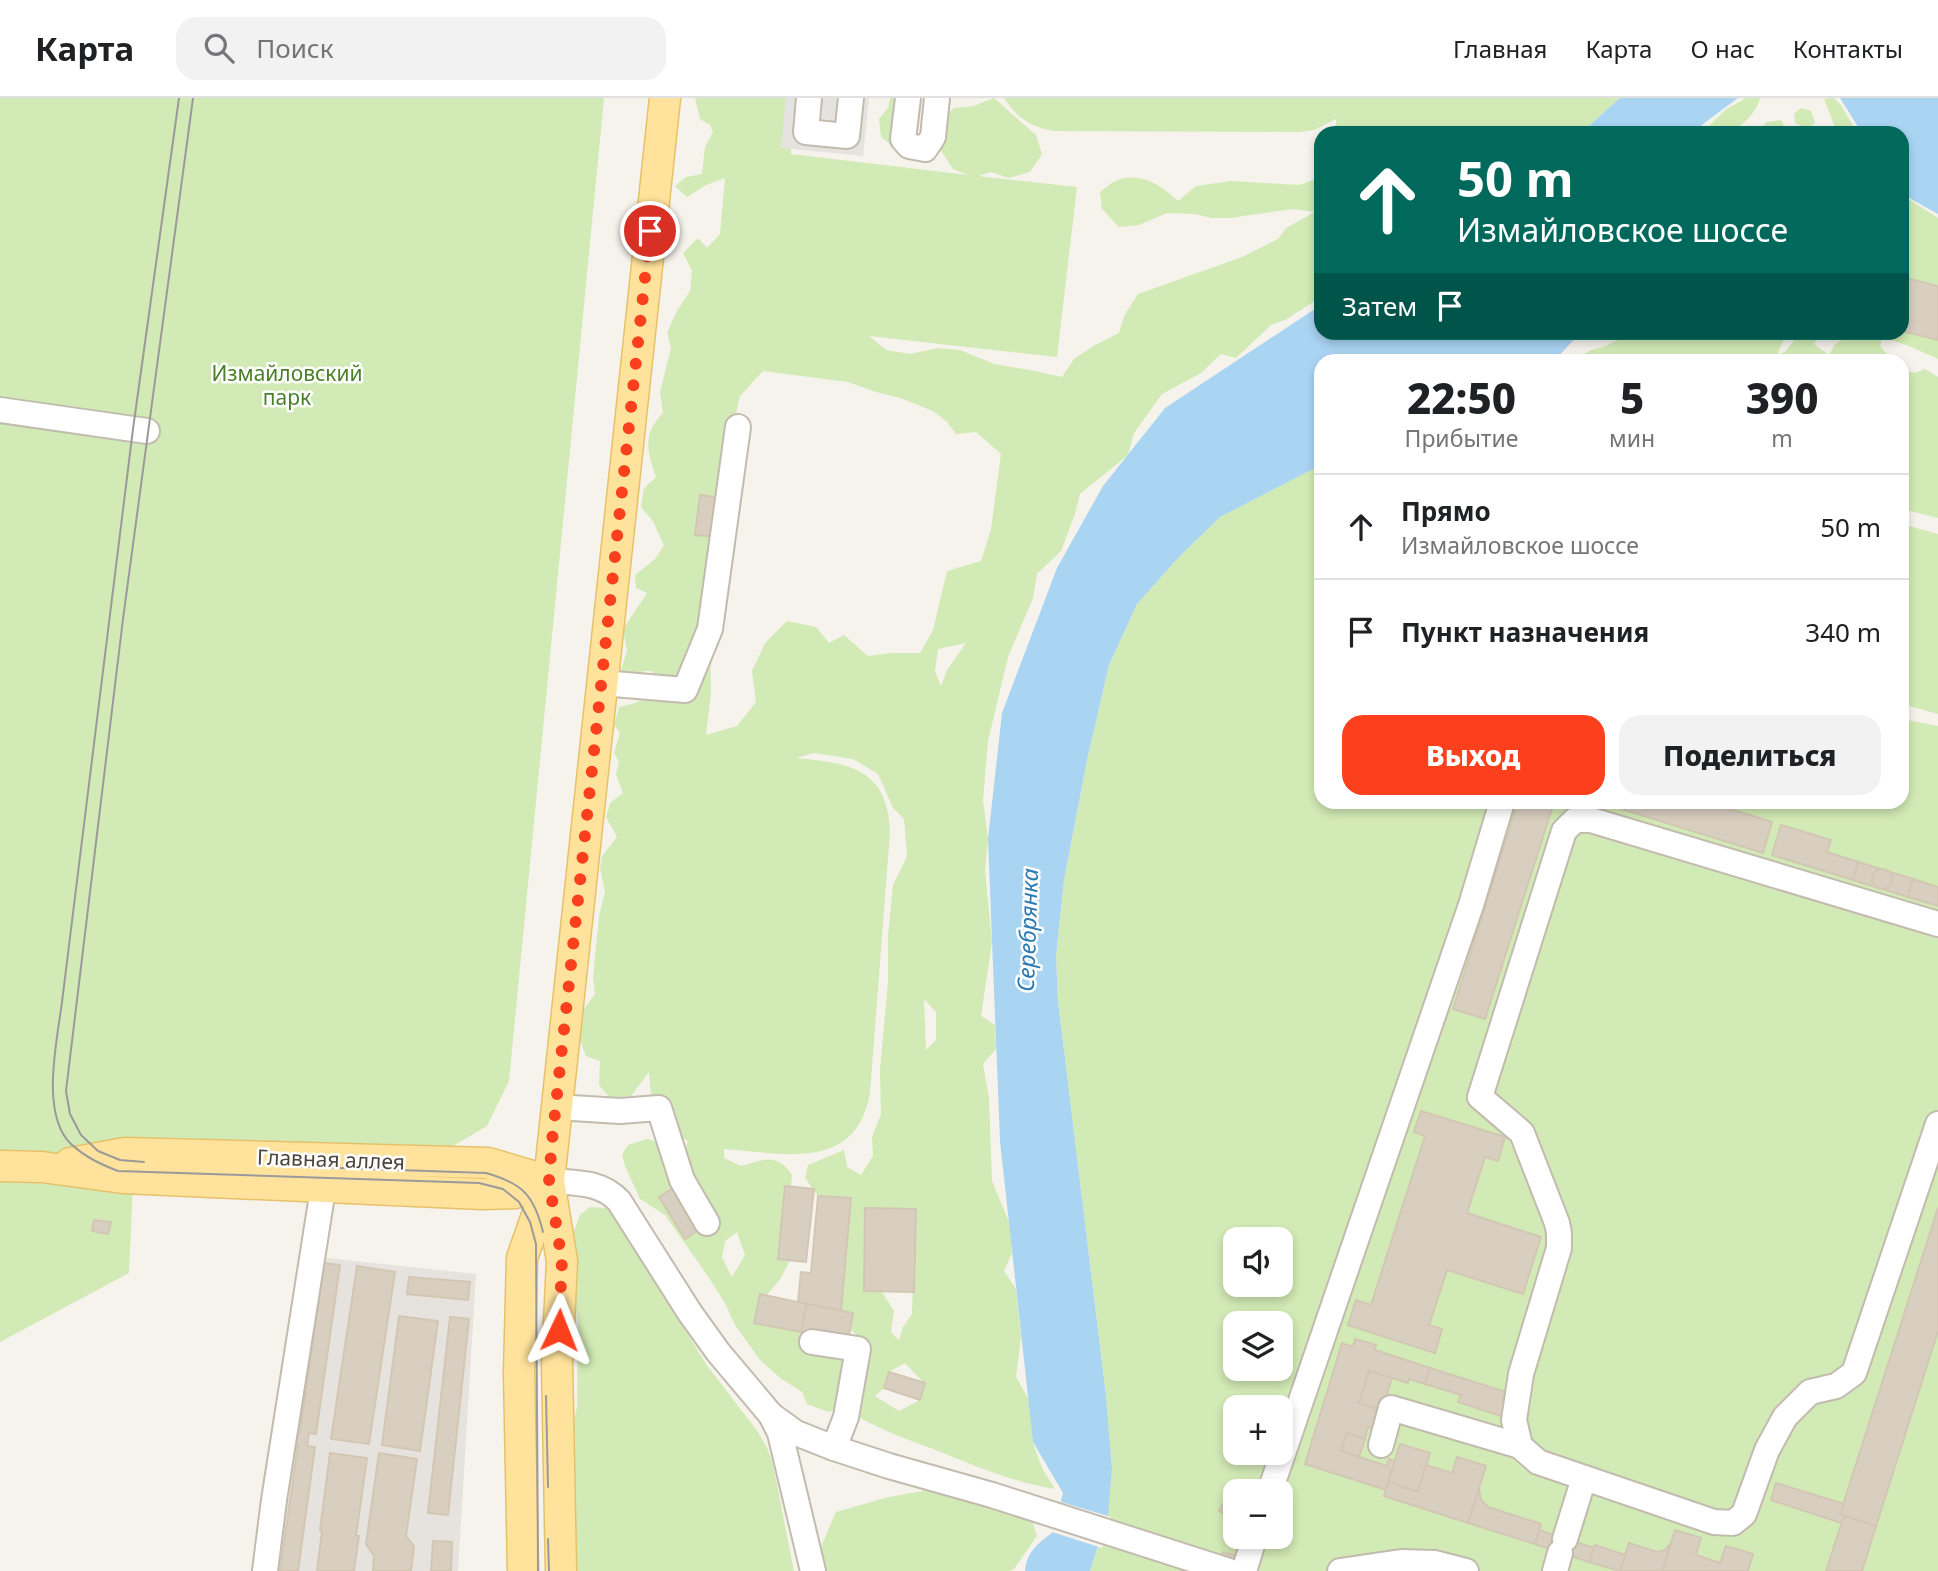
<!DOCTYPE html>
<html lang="ru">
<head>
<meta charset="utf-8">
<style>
	body { margin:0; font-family:"Noto Sans",sans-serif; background:#f2f2f2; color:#202124; height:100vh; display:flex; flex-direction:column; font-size:26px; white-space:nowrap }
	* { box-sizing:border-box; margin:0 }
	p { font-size:23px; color:#757577 }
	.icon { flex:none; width:38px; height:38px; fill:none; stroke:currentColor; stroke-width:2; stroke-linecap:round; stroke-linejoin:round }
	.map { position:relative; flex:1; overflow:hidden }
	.side { position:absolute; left:1314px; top:256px; width:595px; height:455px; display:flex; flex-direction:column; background:#fff; border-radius:21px; box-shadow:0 4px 10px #0003 }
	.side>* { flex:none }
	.top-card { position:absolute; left:1314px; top:28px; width:595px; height:214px; border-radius:21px; box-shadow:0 4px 10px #0003; background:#00695c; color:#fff; overflow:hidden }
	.fabs { position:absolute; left:1223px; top:1129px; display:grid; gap:14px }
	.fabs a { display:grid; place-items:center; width:70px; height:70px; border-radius:14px; background:#fff; box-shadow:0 4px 10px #0003; font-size:35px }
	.pin { position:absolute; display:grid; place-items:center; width:60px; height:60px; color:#fff; margin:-30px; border:4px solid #fff; border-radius:50%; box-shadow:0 2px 7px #0007 }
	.me { position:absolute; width:77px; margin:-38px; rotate:2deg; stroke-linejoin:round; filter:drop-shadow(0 0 5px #0008) }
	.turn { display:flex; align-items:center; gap:24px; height:147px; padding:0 28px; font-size:32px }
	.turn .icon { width:91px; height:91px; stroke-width:2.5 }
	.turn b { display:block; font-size:49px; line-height:60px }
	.then { display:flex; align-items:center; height:66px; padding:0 28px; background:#0003; gap:14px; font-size:26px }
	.eta { display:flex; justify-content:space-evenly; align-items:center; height:119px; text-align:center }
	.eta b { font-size:42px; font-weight:800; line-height:49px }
	.button { display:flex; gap:14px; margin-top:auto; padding:14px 28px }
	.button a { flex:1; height:80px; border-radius:21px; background:#fc3f1d; color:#fff; font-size:28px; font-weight:800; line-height:80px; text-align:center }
	.button a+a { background:#f2f2f2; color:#202124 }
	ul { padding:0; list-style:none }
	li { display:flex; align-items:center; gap:21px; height:105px; padding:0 28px; border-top:2px solid #e0e0e0 }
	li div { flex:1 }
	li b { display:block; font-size:26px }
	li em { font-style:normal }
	header { display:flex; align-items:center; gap:42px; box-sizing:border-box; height:98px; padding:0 35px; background:#fff; border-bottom:2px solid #e0e0e0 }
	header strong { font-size:33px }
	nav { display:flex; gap:38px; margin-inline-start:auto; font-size:24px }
	.search { width:490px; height:63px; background:#f2f2f2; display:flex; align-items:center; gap:18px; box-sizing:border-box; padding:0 24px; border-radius:21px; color:#757577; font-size:26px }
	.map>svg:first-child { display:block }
	.industrial { fill:#e6e2dd }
	.green { fill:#d2eab5; fill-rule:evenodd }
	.parking { fill:#e5e3e0 }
	.water { fill:#a9d4f2 }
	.pier { fill:#f6f3ec }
	.building { fill:#d8cfc1; stroke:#d3c7b4; stroke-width:2 }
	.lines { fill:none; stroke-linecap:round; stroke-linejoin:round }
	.minor-casing { stroke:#c2bbae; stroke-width:28 }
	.major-casing { stroke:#e6c16a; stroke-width:33 }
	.minor { stroke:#fff; stroke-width:24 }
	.major { stroke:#ffe39c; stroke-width:30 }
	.tram { stroke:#9a9a9a; stroke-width:2 }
	.route { stroke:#fc3f1d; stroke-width:12; stroke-dasharray:0 21.6 }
	.labels { text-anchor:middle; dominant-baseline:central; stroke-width:5; stroke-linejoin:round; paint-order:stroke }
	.park-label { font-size:21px; fill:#4a7f2a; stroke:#fff }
	.street-label { font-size:21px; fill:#4b4439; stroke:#fff }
	.water-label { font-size:23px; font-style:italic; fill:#2e7ab2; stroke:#fff }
</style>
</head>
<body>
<header>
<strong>Карта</strong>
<div class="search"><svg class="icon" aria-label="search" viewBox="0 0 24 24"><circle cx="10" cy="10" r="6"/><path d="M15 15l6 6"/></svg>Поиск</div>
<nav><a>Главная</a><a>Карта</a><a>О нас</a><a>Контакты</a></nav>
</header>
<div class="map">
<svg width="1938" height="1473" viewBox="0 0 1938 1473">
	<rect width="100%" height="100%" fill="#f6f3ec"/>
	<!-- industrial -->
	<polygon class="industrial" points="318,1159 476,1176 458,1473 271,1473"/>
	<!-- green -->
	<g class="green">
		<polygon points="0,0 604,0 509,983 487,1028 453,1048 135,1040 129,1175 0,1244"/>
		<path d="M695 0H793L791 56 968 77 953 71 938 48 942 21 954 10 974 8 994 0 1036 37 1042 56 1030 74 1009 80 991 74 978 78 1077 89 1057 259 869 238 886 252 910 256 938 250 960 252 994 266 1030 272 1062 279 1074 261 1095 247 1119 235 1124 218 1138 196 1242 159 1278 141 1286 130 1315 114 1292 111 1230 120H1212L1194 116 1167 115 1139 127 1119 129 1102 111 1100 94C1105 90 1112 84 1118 82 1141 74 1161 87 1178 103L1196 88 1231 83 1300 87 1315 81 1321 69V199L1285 222 1271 227 1236 260 1221 256 1201 275 1162 296 1134 335 1128 357 1080 396 1075 416 1061 453 1037 476 1033 500 1008 559 988 643 983 702 988 741 985 772 992 844 981 918 995 927 996 951 983 966 989 1000 992 1083 1009 1124 1012 1155 1004 1173 1016 1191 1021 1239 1016 1279 1029 1302 1033 1345 1042 1370 1055 1391C1012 1384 975 1368 936 1352 903 1340 871 1328 841 1309L829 1314 807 1306 802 1294 780 1280 760 1262 735 1227 725 1205 707 1177 665 1117 640 1101 625 1068 622 1057 628 1047 647 1041 662 1045 675 1089 659 1099 685 1140 700 1131 713 1114 704 1092 689 1083 682 1061 688 1043 682 1040 646 1004 651 998 649 974 631 998 610 1000 599 987 600 963 586 958 576 933 584 911 595 896 593 879 599 818 605 794 600 769 602 758 617 739 606 719 610 705 623 695 616 676 619 664 614 655 620 635 614 627 619 609 635 605 652 598V573H643L632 585 619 578 627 553 623 531 647 495 636 490 635 477 654 462 664 448 653 423 641 409 644 390 656 379C647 353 642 336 663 315L660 294 671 250 667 235 677 213 690 193 692 173 683 155 698 140 707 150 720 136 725 80 706 87 687 99 675 88 686 79 702 76 705 49 713 34 710 27 700 21ZM763 273 848 284 876 294 900 300 933 313 947 324 956 336 976 334 1001 356 991 431 981 463 947 473 933 532 920 555H892L868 558 844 537 829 545 816 529 787 523 765 545 752 573 756 604 737 628 706 637 711 594 710 552 718 446 733 328 740 298ZM966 545 947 572 941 588 935 573 938 551ZM814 655 853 661 878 676 893 710 904 721 907 758 893 787 888 837V883L880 972 881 1016 872 1039 873 1058 861 1077 847 1069 844 1052 808 1067 805 1080 818 1098 851 1101 841 1212 853 1215 850 1231 860 1240 809 1252 801 1234 755 1225 761 1196 767 1197 781 1180 790 1162 778 1161 785 1088H791L792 1077C776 1054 764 1062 741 1068L724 1060V1051C783 1055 856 1075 870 995L890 734C888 670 849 665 796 660ZM924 901 936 914V942L926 952ZM865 1110 915 1111 912 1216 903 1229 899 1242 891 1234 894 1213 882 1194 864 1193ZM737 1134 745 1157 732 1179 722 1159 725 1143ZM905 1265 925 1286 920 1302 899 1313 875 1298 884 1290 889 1274Z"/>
		<polygon points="890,0 900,0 897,40 890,46 881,39 879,21 888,10"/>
		<path d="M1004 0H1620L1581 35H1346L1336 27V21L1314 32 1301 34 1055 33C1032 30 1017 20 1004 0Z"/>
		<path d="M1746 0H1760C1757 14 1740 32 1725 35 1718 36 1709 35 1702 35L1725 12Z"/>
		<polygon points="1834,0 1841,7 1857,35 1837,35 1824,1"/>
		<polygon points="1801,10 1811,13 1815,25 1807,31 1795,25 1794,16"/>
		<polygon points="1781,22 1786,32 1784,35 1757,35 1767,24"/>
		<polygon points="1902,97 1938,120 1938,187 1902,179"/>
		<polygon points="1902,233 1938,242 1938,261 1909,248 1883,239 1880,248 1892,262 1561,262 1565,260 1576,261 1591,252 1606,248 1621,240 1638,242 1641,235 1787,235 1777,257 1785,254 1795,241 1793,235 1820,235 1814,246 1829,257 1835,246 1844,241 1841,235 1902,234"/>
		<polygon points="1925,271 1938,279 1938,420 1902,411 1902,272 1915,275"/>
		<path d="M1321 367V704H1902V621L1938 628V1473H1090L1098 1449 1049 1433 1058 1403 1107 1418 1112 1371 1106 1298 1058 903 1056 858 1064 782 1087 662 1109 567 1137 506 1178 460 1220 419ZM1236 1141H1281V1186H1236ZM1236 1225H1281V1270H1236ZM1236 1309H1281V1354H1236ZM1236 1393H1281V1438H1236Z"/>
		<polygon points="1902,426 1938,436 1938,616 1902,606"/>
		<polygon points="590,1109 607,1110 613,1115 706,1266 758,1334 767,1350 773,1366 794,1473 567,1473 568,1349 577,1309 578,1225 572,1186 574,1133 580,1117"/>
		<polygon points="928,1392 1030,1417 1037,1438 1014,1471 1009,1473 823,1473 821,1449 836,1414 889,1399"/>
	</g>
	<!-- parking -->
	<polygon class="parking" points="786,0 869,0 863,58 781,50"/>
	<!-- water -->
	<g class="water">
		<polygon points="1620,0 1738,0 1703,26 1696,35 1581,35"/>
		<polygon points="1840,0 1938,0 1938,116 1911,101 1902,92 1902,35 1862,35"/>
		<path d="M1321 207V234L1580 235 1555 262H1321V367L1220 419 1178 460 1137 506 1109 567 1087 662 1064 782 1056 858 1058 903 1106 1298 1112 1371 1108 1418 1090 1473H1025C1027 1453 1038 1446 1053 1434L1063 1395 1033 1344 1000 1043 988 741 1002 615 1057 470 1103 388 1165 310Z"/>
	</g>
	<!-- pier -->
	<polygon class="pier" points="1058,1403 1111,1419 1102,1450 1049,1433"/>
	<!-- building -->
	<g class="building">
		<polygon points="1902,179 1938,188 1938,242 1902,233"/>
		<polygon points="700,397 721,400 716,439 695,437"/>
		<polygon points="1518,704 1554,704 1485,921 1453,911"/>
		<polygon points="1599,704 1707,704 1772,724 1763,755"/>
		<polygon points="1781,727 1831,742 1827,754 1858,764 1853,782 1772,757"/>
		<polygon points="1858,764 1913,781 1908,799 1853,782"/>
		<circle cx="1882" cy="781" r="10"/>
		<polygon points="1913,781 1938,789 1938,808 1908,799"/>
		<polygon points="1421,1013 1505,1039 1498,1063 1485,1059 1467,1115 1541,1139 1523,1196 1447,1172 1429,1227 1442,1231 1435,1255 1348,1227 1356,1202 1371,1207 1425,1038 1414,1034"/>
		<polygon points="785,1088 814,1091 806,1164 778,1161"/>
		<polygon points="675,1089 700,1131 685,1141 659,1099"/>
		<polygon points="818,1098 851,1100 841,1212 798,1204 801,1174 811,1175"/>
		<polygon points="865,1110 916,1111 914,1194 864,1193"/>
		<polygon points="1938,1110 1938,1233 1876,1428 1840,1416"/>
		<polygon points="94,1122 111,1124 108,1136 92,1133"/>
		<polygon points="324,1165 340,1167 316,1336 309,1335 307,1348 315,1349 298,1473 280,1473 298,1347 294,1346 296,1333 300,1334"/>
		<polygon points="357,1168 395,1174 369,1346 331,1341"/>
		<polygon points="409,1179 470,1184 468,1202 407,1196"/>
		<polygon points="760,1196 807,1206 801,1234 754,1225"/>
		<polygon points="807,1206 853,1215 848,1244 801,1234"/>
		<polygon points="399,1218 438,1223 420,1353 382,1347"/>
		<polygon points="450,1219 469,1221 448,1417 428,1415"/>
		<polygon points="1355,1241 1376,1247 1375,1252 1430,1270 1425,1286 1409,1281 1408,1285 1369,1273 1359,1305 1378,1311 1372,1330 1368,1329 1365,1341 1347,1335 1341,1353 1387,1368 1389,1361 1395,1363 1386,1392 1305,1366 1342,1245 1353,1249"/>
		<polygon points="1430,1270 1512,1296 1504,1319 1458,1304 1461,1297 1425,1286"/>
		<polygon points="1369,1273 1392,1280 1382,1312 1359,1305"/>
		<polygon points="889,1274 925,1285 920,1302 884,1290"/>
		<polygon points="1347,1335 1365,1341 1359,1359 1341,1353"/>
		<polygon points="1400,1346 1430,1355 1418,1394 1388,1384"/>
		<polygon points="330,1355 367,1360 356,1438 359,1438 354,1473 317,1473 322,1433 320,1432"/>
		<polygon points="379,1355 417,1361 406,1438 414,1448 411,1473 373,1473 374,1458 366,1446"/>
		<polygon points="1457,1359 1486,1368 1468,1425 1384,1398 1388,1384 1418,1394 1426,1367 1452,1375"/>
		<polygon points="1776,1385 1844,1406 1840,1416 1844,1418 1841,1425 1771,1402"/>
		<polygon points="1479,1391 1481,1402 1488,1409 1541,1426 1535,1446 1468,1425"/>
		<polygon points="1231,1392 1236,1394 1236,1422 1219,1413"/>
		<polygon points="1844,1418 1876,1428 1862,1473 1826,1473"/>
		<polygon points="1539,1432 1594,1450 1589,1464 1535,1446"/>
		<polygon points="1675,1432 1701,1440 1696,1457 1720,1465 1726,1448 1753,1456 1748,1473 1662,1473"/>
		<polygon points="433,1443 452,1444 451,1473 431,1473"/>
		<polygon points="1629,1445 1657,1454 1665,1452 1671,1445 1662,1473 1620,1473"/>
		<polygon points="1595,1447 1625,1457 1620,1473 1589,1464"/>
		<polygon points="1223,1454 1237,1458 1232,1473 1217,1473"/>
	</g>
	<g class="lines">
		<defs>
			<g id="minor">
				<polyline points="809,0 806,34 847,38 851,0"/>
				<polyline points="908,0 903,41 909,48 925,51 933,39 937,0"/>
				<polyline points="0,312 147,333"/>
				<polyline points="602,585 685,592 710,531 738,329"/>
				<polyline points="1938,826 1591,722 1575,722 1564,733 1480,999 1522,1035 1557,1125 1559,1135 1559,1150 1521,1276 1514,1322 1520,1348 1538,1364 1714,1424 1733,1425 1744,1416 1767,1352 1785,1319 1810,1294 1836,1288 1854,1275 1938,1026"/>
				<polyline points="556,1009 620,1013 659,1010 682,1082 707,1125"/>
				<path d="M549 1083C575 1085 600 1083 619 1103L690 1215 718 1254 771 1317 796 1335 834 1350 889 1368 992 1397 1229 1473"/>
				<polyline points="812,1244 858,1251 846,1319 834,1350"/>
				<polyline points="771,1317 780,1335 813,1473"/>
				<polyline points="1381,1347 1391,1310 1520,1348"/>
				<polyline points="1270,1393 1471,807 1502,704"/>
				<polyline points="1565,1441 1584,1380"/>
				<polyline points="265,1473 274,1402 326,1072"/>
				<polyline points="1244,1473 1255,1438"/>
				<polyline points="1340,1473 1401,1464 1435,1465 1466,1473"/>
				<polyline points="1555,1473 1560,1455"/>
			</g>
			<g id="major">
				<polyline points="70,1065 125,1055 488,1065 549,1083"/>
				<polyline points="0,1068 42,1069 123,1080 482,1096 515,1095 549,1083"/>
				<polyline points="523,1473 519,1275 522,1160 548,1086"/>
				<polyline points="561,1473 557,1266 562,1163 549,1083 665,0"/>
			</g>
		</defs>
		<!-- minor casing -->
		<use href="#minor" class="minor-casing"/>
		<!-- major casing -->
		<use href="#major" class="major-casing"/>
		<!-- minor -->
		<use href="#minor" class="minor"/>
		<!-- major -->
		<use href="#major" class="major"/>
		<!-- tram -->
		<g class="tram">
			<path d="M179 0 133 331 62 904C57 943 40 1016 71 1046 85 1059 100 1066 118 1073L479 1085 503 1091 519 1104 530 1124 536 1146 538 1473"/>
			<polyline points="144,1064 120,1062 98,1053 81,1037 70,1016 66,993 123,521 193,0"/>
			<path d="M281 1068 486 1075C522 1085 534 1097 543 1134"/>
			<polyline points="546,1298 548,1389"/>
			<polyline points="548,1441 549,1473"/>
		</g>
	</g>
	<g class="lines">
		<!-- route -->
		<polyline class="route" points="559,1232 562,1163 549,1083 552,1043 650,133"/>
	</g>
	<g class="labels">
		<!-- park labels -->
		<g class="park-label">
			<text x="287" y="275">Измайловский<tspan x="287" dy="24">парк</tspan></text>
		</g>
		<!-- street labels -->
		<g class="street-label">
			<text transform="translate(331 1061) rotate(2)">Главная аллея</text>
		</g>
		<!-- water labels -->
		<g class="water-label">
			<text transform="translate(1027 832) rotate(-88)">Серебрянка</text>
		</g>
	</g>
</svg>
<div class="fabs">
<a><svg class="icon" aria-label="sound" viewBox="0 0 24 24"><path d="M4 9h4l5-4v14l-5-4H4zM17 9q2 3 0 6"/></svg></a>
<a><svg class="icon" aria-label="layers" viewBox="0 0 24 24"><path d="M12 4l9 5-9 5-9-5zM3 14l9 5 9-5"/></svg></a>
<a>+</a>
<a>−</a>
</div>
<div class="pin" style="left:650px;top:133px;background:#d93025"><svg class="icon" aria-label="arrive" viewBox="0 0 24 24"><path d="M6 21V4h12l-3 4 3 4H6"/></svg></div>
<svg class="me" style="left:559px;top:1232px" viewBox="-20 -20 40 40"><path d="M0-17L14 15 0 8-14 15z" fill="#fc3f1d" stroke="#fff" stroke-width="4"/></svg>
<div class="top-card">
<div class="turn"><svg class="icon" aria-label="ahead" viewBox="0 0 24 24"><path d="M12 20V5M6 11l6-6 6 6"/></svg><div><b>50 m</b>Измайловское шоссе</div></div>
<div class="then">Затем<svg class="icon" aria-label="arrive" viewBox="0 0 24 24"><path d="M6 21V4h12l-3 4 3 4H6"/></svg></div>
</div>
<section class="side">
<div class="eta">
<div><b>22:50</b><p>Прибытие</p></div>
<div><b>5</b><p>мин</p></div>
<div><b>390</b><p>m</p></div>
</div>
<ul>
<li><svg class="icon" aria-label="ahead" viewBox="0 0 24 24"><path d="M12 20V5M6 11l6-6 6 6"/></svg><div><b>Прямо</b><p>Измайловское шоссе</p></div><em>50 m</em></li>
<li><svg class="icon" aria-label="arrive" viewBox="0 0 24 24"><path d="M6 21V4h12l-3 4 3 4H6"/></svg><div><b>Пункт назначения</b></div><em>340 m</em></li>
</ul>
<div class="button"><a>Выход</a><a>Поделиться</a></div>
</section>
</div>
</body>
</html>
